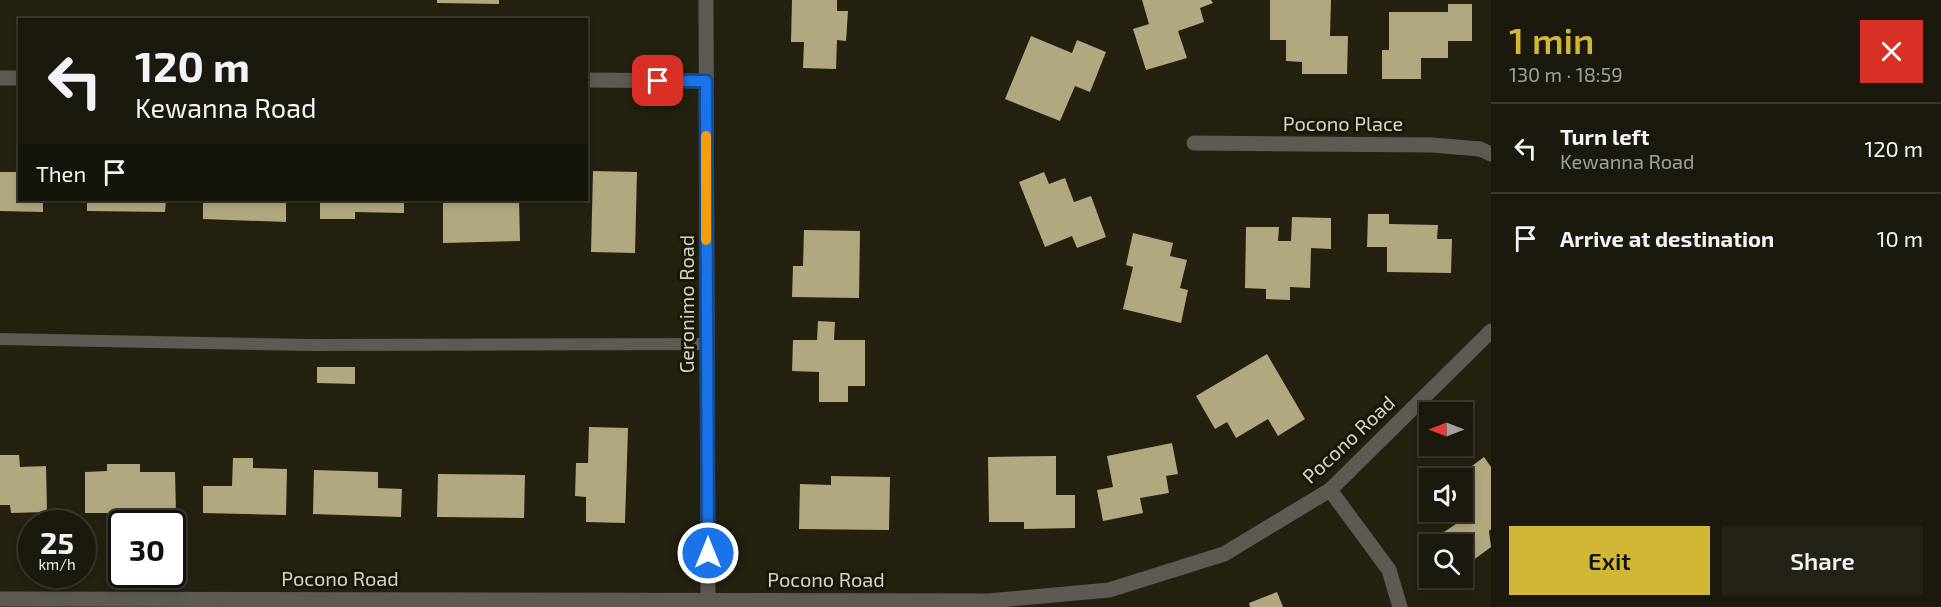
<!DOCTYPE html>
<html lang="en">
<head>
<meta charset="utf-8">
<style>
	body { margin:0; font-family:"Exo 2",sans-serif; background:#242216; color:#f1f3f6; height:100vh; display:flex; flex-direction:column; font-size:22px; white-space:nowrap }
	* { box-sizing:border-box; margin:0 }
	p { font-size:20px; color:#a0a09d }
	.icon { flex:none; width:33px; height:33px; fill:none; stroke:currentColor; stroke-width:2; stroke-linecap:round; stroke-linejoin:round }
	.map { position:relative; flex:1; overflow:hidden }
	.sheet { display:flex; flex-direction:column; background:#1b190d; width:450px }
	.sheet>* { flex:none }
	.banner { position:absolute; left:18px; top:18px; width:570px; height:183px; border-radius:0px; box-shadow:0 3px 9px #0003,0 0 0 2px #39382e; background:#1b190d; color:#f1f3f6; overflow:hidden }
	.needle { width:39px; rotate:270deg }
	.controls { position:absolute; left:1419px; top:402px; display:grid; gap:12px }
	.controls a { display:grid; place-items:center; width:54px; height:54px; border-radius:0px; background:#1b190d; box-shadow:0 3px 9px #0003,0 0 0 2px #39382e; font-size:30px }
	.speed { position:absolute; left:18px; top:510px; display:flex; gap:12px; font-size:30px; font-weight:700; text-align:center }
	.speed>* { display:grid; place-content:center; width:78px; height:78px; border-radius:50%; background:#1b190d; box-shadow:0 3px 9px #0003,0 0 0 2px #39382e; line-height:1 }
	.speed small { font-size:15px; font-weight:400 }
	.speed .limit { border:3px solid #111; border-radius:9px; background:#fff; color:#111 }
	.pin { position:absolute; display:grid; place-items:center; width:51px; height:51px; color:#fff; margin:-26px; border-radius:12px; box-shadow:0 3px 9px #0006 }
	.me { position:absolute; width:66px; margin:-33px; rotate:0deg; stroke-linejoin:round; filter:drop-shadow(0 0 4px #0008) }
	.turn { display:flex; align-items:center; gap:21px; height:126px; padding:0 18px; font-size:27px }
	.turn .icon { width:78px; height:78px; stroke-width:2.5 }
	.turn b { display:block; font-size:42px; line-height:51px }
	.then { display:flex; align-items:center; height:57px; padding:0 18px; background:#0003; gap:12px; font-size:22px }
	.round { display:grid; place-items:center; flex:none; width:63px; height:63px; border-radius:0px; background:#242216 }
	.headline { display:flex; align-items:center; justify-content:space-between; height:102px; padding:0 18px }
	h1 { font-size:36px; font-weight:600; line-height:45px; color:#d2b736 }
	.action { display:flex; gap:12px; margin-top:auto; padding:12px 18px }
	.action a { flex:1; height:69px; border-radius:0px; background:#d2b736; color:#111; font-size:24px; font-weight:600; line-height:69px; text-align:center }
	.action a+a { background:#242216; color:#f1f3f6 }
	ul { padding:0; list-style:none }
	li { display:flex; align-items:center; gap:18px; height:90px; padding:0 18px; border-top:2px solid #39382e }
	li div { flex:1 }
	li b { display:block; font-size:22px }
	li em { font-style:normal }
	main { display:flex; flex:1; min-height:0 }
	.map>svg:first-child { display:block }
	.building { fill:#b2a87f }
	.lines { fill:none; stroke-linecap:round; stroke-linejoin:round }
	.service { stroke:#5c5a53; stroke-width:12 }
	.minor { stroke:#5c5a53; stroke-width:15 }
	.route-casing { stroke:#114b97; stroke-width:15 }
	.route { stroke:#1a73e8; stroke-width:10 }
	.slow { stroke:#f59e0b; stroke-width:10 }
	.labels { text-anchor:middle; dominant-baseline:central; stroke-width:6; stroke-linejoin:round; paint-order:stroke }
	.street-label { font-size:20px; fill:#d4d2c8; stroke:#1b1708 }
</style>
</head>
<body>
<main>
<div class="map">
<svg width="1491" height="607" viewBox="0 0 1491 607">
	<rect width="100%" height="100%" fill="#242111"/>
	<!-- building -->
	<g class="building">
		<polygon points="437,0 499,0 499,4 437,3"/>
		<polygon points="792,0 837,0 837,11 848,11 846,41 837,40 836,69 803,68 804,42 791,42"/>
		<polygon points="1142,0 1211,0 1213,3 1200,8 1204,22 1178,31 1187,58 1146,70 1133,29 1149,24"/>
		<polygon points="1270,0 1331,0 1330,36 1348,36 1347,74 1302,74 1302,62 1286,61 1286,40 1270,40"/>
		<polygon points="1448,4 1472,4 1472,41 1448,41 1448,58 1421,58 1421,79 1382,79 1382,50 1389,50 1389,12 1448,12"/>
		<polygon points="1031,36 1072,53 1077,40 1106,52 1090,92 1075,86 1060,121 1005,99"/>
		<polygon points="593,171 637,172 635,253 591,252"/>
		<polygon points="0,172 20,172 20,200 43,200 43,212 0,211"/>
		<polygon points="1044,172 1049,184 1065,178 1074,202 1091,196 1106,237 1077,248 1072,236 1045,247 1019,182"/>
		<polygon points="87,200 166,200 165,212 87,211"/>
		<polygon points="203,200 286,200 286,222 203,219"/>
		<polygon points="320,200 404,200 404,213 355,212 355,219 320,219"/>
		<polygon points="443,200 519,200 520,241 443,243"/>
		<polygon points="1368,214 1389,214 1389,224 1438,225 1437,239 1452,239 1451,273 1387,272 1387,247 1367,247"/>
		<polygon points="1292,217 1331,218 1331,249 1311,248 1310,288 1290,287 1290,300 1266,299 1266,289 1245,288 1246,227 1279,227 1278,241 1291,241"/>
		<polygon points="804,230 860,231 859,298 792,297 793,266 803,266"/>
		<polygon points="1133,233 1173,243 1170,256 1187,260 1180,288 1188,290 1181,323 1123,309 1133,267 1126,265"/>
		<polygon points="818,321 835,322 834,340 865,340 865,386 848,386 848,402 819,402 819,372 792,371 793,340 817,340"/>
		<polygon points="1267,354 1305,419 1278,436 1268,419 1236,438 1227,422 1215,429 1196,396"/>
		<polygon points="317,367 355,367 355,384 317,383"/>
		<polygon points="589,427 628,428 625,523 586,522 586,497 575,496 576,463 588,463"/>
		<polygon points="1172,443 1178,474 1166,476 1169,493 1140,498 1143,513 1103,521 1097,490 1113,487 1107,456"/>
		<polygon points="0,455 19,455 20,467 46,466 47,512 11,513 10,505 0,505"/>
		<polygon points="1056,456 1056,495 1075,495 1075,528 1024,529 1024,522 989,522 988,457"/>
		<polygon points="1484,457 1491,467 1491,529 1489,531 1491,547 1468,564 1462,557 1462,544 1454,544 1444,532 1456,524 1446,512 1462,512 1462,478 1456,478"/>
		<polygon points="233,458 253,458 253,468 287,469 286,515 203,513 203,486 232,486"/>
		<polygon points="107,464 140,464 140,472 175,472 176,513 85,513 85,472 107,471"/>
		<polygon points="314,470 378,472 378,488 402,489 401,517 313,514"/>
		<polygon points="438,474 525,475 524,518 437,517"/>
		<polygon points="831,476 890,477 889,530 799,529 800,484 831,485"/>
		<polygon points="1277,592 1283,607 1250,607 1249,603"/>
	</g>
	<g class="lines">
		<!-- service -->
		<polyline class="service" points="0,339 311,345 707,344"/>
		<!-- minor -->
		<g class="minor">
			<polyline points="706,0 708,607"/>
			<polyline points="0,78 20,78"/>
			<polyline points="586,80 706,81"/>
			<polyline points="1194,143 1432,145 1480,149 1491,154"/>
			<polyline points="1330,490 1389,570 1400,607"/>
			<polyline points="0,599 989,601 1109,590 1224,554 1330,490 1491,331"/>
		</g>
	</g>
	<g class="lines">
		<defs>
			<polyline id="route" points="658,81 706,81 708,553"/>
		</defs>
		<!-- route casing -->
		<use href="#route" class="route-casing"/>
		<!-- route -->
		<use href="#route" class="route"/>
		<!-- slow -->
		<polyline class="slow" points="706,136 706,240"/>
	</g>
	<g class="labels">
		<!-- street labels -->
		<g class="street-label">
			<text x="1343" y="123">Pocono Place</text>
			<text transform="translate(686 304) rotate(-90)">Geronimo Road</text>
			<text transform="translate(1348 439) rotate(-43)">Pocono Road</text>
			<text x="340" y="578">Pocono Road</text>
			<text x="826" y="579">Pocono Road</text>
		</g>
	</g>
</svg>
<div class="controls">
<a><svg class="needle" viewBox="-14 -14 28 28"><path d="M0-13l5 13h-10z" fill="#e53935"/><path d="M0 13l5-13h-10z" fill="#a0a09d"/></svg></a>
<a><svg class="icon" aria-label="sound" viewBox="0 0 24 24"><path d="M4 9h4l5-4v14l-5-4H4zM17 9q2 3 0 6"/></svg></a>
<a><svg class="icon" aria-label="search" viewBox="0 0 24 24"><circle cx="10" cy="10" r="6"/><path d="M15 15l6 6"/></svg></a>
</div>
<div class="speed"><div>25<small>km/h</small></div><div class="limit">30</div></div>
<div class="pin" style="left:658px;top:81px;background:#d93025"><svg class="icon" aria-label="arrive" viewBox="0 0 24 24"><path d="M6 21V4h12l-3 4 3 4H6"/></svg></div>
<svg class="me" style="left:708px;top:553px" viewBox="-20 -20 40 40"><circle r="17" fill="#1a73e8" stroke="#fff" stroke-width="3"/><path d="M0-11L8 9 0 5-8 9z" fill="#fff"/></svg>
<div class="banner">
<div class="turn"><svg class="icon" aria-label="left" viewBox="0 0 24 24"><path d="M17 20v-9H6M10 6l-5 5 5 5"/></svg><div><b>120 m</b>Kewanna Road</div></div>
<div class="then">Then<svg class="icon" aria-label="arrive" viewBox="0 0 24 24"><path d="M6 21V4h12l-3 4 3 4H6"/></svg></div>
</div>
</div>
<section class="sheet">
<div class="headline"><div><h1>1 min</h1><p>130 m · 18:59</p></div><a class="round" style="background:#d93025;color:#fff"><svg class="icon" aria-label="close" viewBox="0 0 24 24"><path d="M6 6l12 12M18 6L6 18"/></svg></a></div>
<ul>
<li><svg class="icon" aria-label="left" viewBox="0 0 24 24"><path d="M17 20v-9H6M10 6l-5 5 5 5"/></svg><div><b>Turn left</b><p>Kewanna Road</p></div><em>120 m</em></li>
<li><svg class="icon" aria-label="arrive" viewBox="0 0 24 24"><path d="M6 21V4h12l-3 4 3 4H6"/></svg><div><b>Arrive at destination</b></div><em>10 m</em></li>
</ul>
<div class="action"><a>Exit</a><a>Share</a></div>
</section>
</main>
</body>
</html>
